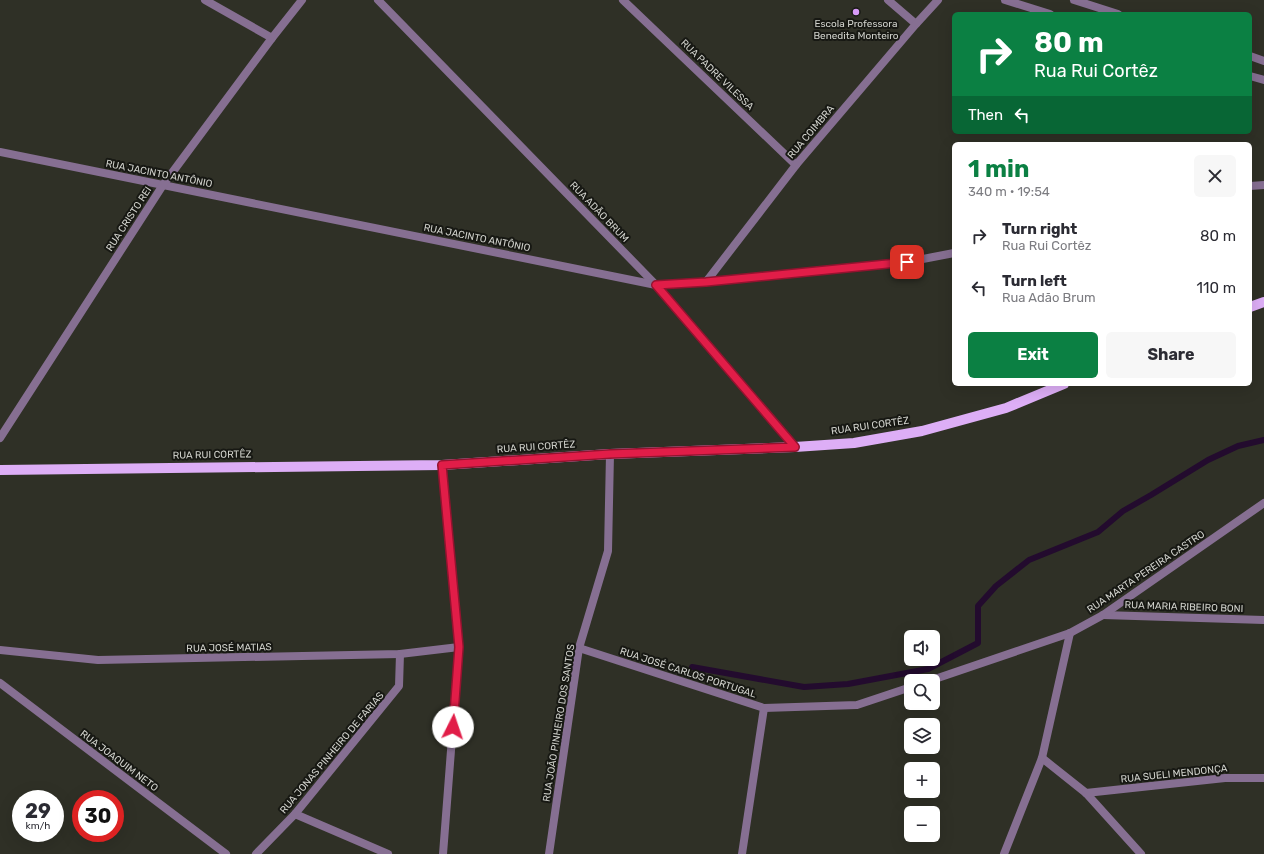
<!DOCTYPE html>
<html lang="en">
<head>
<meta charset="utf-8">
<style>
	body { margin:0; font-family:Rubik,sans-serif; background:#f7f7f7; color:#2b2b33; height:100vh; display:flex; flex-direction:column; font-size:15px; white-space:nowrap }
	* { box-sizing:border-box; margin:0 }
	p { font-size:13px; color:#7c7c81 }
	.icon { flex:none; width:22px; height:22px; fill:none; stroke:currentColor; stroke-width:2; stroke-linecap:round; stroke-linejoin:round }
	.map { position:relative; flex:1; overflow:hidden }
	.panel { position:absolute; left:952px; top:142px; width:300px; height:244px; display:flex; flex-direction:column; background:#fff; border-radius:6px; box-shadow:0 4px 16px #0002 }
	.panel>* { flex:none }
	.hud { position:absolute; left:952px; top:12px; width:300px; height:122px; border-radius:6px; box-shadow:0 4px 16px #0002; background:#0b8043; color:#fff; overflow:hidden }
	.controls { position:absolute; left:904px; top:630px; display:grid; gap:8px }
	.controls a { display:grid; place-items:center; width:36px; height:36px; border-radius:6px; background:#fff; box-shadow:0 4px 16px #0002; font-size:20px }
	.speed { position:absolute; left:12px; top:790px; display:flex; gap:8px; font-size:20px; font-weight:700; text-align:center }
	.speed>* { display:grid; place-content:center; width:52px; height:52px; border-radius:50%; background:#fff; box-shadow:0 4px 16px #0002; line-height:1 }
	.speed small { font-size:10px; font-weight:400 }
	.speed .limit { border:6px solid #d22; background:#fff; color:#111 }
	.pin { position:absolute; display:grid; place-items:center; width:34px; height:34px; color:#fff; margin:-17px; border-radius:8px; box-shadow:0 2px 6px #0006 }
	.me { position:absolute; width:44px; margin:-22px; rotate:4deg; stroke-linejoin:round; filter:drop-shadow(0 0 3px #0008) }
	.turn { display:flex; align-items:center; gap:14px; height:84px; padding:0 16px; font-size:18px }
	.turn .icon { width:52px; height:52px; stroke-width:2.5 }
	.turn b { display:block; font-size:28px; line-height:34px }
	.then { display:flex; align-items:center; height:38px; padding:0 16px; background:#0003; gap:8px; font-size:15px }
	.round { display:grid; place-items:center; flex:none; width:42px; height:42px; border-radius:6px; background:#f7f7f7 }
	.headline { display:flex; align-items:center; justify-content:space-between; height:68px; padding:0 16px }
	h1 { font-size:24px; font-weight:700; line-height:30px; color:#0b8043 }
	.action { display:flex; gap:8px; margin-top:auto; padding:8px 16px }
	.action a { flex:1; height:46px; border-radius:6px; background:#0b8043; color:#fff; font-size:16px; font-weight:700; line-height:46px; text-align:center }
	.action a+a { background:#f7f7f7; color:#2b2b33 }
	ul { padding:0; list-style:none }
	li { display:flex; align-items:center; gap:12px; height:52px; padding:0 16px }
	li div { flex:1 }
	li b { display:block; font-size:15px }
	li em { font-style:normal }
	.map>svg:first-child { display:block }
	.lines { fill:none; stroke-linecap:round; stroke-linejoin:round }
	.stream { stroke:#230b2e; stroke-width:6 }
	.lane { stroke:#866f92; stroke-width:8 }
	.street { stroke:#866f92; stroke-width:8 }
	.primary { stroke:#ddaef6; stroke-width:10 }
	.route-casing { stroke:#92132f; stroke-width:10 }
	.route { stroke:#e11d48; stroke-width:7 }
	.poi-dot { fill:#d89bf8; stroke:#171813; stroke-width:1.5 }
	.labels { text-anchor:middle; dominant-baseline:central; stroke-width:4; stroke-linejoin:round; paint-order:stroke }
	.poi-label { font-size:10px; fill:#d1d2cc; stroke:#171813 }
	.street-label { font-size:10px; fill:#d1d2cc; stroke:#171813 }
</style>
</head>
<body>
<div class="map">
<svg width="1264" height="854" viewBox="0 0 1264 854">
	<rect width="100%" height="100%" fill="#2f3026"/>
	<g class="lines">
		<!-- stream -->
		<polyline class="stream" points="692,667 804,687 848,684 928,669 978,643 978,606 996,586 1029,560 1098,532 1123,511 1151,495 1208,460 1238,446 1264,440"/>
		<!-- lane -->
		<polyline class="lane" points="888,0 916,24"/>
		<!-- street -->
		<g class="street">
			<polyline points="205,0 272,38"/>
			<polyline points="378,0 656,285 795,447"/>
			<polyline points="623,0 796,165"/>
			<polyline points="1005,0 1050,14"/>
			<polyline points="1074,0 1118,14"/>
			<polyline points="1250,56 1264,61"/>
			<polyline points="1250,76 1264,80"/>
			<polyline points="0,152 656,285 706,282 907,262 954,253"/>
			<polyline points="1250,186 1264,185"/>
			<polyline points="706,282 796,165 916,24 938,0"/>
			<polyline points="0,438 163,185 272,38 302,0"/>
			<polyline points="442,465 459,647 443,854"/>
			<polyline points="1103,615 1264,620"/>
			<polyline points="579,648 764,708 742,854"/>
			<polyline points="0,650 98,660 400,654 459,647"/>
			<polyline points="929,681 1070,633 1103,615 1264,503"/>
			<polyline points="0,683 226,854"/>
			<polyline points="764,708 857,705 911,687"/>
			<polyline points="1042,758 1086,793 1141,854"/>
			<polyline points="1086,793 1225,778 1264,778"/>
			<polyline points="295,814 388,854"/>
			<polyline points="256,854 295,814 399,686 400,654"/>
			<polyline points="549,854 579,648 608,551 610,454"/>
			<polyline points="1004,854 1042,758 1070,633"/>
		</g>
		<!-- primary -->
		<g class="primary">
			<polyline points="1250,307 1264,302"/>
			<polyline points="0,470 442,465 610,454 795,447 854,443 922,431 1006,408 1064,384"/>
		</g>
	</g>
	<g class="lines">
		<defs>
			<polyline id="route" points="453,727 459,647 442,465 610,454 795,447 656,285 706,282 907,262"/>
		</defs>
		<!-- route casing -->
		<use href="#route" class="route-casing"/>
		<!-- route -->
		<use href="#route" class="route"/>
	</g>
	<!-- markers -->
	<circle class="poi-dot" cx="856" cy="12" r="4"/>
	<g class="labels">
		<!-- poi labels -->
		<g class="poi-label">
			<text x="856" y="24">Escola Professora<tspan x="856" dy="12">Benedita Monteiro</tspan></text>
		</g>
		<!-- street labels -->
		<g class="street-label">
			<text transform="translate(717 75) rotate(44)">RUA PADRE VILESSA</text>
			<text transform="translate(811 132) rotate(-50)">RUA COIMBRA</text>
			<text transform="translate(159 174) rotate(11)">RUA JACINTO ANTÔNIO</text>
			<text transform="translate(599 212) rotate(46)">RUA ADÃO BRUM</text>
			<text transform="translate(129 219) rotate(-57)">RUA CRISTO REI</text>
			<text transform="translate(477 238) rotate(11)">RUA JACINTO ANTÔNIO</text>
			<text transform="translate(870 426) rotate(-8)">RUA RUI CORTÊZ</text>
			<text transform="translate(536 447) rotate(-4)">RUA RUI CORTÊZ</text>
			<text transform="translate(212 455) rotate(-1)">RUA RUI CORTÊZ</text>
			<text transform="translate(1146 572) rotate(-34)">RUA MARTA PEREIRA CASTRO</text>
			<text transform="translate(1184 607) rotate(2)">RUA MARIA RIBEIRO BONI</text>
			<text transform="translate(229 648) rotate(-1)">RUA JOSÉ MATIAS</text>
			<text transform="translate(688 673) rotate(18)">RUA JOSÉ CARLOS PORTUGAL</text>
			<text transform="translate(559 723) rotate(-81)">RUA JOÃO PINHEIRO DOS SANTOS</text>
			<text transform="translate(332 753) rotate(-50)">RUA JONAS PINHEIRO DE FARIAS</text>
			<text transform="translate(119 761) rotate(37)">RUA JOAQUIM NETO</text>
			<text transform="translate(1174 774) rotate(-6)">RUA SUELI MENDONÇA</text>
		</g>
	</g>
</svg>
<div class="controls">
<a><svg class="icon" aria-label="sound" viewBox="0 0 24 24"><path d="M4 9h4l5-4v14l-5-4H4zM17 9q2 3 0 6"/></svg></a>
<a><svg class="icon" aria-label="search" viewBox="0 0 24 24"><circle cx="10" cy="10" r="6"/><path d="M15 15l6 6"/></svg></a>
<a><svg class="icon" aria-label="layers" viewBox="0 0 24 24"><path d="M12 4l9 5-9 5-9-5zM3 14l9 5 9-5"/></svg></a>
<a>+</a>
<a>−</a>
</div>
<div class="speed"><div>29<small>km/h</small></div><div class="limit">30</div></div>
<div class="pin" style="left:907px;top:262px;background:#d93025"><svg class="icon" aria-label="arrive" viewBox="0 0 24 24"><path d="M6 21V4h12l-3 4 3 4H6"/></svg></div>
<svg class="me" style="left:453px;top:727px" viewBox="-20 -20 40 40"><circle r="19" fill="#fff"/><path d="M0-13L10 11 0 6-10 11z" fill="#e11d48"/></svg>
<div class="hud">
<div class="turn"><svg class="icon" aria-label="right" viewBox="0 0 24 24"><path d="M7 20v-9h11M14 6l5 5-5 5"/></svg><div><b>80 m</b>Rua Rui Cortêz</div></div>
<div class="then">Then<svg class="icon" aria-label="left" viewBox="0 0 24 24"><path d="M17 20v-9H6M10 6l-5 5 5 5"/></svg></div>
</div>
<section class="panel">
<div class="headline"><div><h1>1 min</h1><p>340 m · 19:54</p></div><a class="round"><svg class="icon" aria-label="close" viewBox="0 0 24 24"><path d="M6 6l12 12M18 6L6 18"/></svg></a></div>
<ul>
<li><svg class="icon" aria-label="right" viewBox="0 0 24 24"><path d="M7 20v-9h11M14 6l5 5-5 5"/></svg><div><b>Turn right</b><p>Rua Rui Cortêz</p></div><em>80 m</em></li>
<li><svg class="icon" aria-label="left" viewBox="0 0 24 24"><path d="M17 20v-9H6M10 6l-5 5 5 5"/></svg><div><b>Turn left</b><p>Rua Adão Brum</p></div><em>110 m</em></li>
</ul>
<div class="action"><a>Exit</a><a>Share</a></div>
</section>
</div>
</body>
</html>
